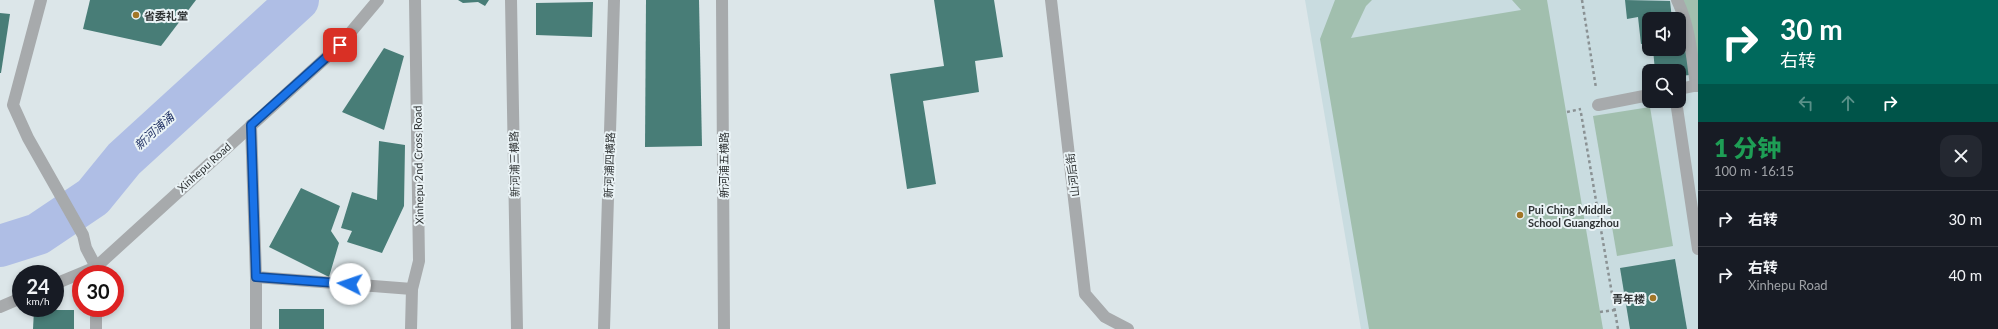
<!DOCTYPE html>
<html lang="zh">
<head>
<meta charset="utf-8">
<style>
	body { margin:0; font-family:Lato,"Noto Sans SC",sans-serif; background:#242831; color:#f1f3f6; height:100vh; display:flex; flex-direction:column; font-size:15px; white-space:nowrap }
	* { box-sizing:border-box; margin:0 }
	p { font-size:13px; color:#9ea1a6 }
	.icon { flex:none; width:22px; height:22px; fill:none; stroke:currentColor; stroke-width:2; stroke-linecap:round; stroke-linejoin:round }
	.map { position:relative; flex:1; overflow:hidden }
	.drawer { display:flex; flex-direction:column; background:#171b24; width:300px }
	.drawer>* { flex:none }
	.banner { background:#00695c; color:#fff; overflow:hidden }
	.tools { position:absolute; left:1642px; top:12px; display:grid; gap:8px }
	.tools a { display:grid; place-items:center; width:44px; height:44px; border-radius:8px; background:#171b24; box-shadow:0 2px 6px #0003; font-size:20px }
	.speed { position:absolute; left:12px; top:265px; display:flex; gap:8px; font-size:20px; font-weight:700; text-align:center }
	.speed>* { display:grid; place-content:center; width:52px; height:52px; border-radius:50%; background:#171b24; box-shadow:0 2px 6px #0003; line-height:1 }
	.speed small { font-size:10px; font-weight:400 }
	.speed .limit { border:6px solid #d22; background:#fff; color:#111 }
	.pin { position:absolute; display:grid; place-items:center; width:34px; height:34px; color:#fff; margin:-17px; border-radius:8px; box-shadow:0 2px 6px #0006 }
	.me { position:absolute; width:44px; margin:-22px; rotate:274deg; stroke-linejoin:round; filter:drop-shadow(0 0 3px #0008) }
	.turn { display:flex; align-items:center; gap:14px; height:84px; padding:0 16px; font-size:18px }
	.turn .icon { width:52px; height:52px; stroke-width:2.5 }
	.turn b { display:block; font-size:28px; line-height:34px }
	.lanes { display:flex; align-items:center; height:38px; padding:0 16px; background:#0003; justify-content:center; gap:20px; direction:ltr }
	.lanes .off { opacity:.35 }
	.round { display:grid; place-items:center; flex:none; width:42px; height:42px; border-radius:12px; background:#242831 }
	.head { display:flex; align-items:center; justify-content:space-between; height:68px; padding:0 16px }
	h1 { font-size:24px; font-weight:800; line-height:30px; color:#1e9e55 }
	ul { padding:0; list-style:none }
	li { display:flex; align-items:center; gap:12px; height:56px; padding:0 16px; border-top:1px solid #363941 }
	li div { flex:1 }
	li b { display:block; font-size:15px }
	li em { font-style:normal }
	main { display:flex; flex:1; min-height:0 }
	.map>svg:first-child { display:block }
	.built { fill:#c9dce0; fill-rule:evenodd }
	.green { fill:#a1bfae }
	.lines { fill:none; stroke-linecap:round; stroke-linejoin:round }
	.river { stroke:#afbee5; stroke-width:42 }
	.building { fill:#487d77 }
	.path { stroke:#8a9193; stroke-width:2.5; stroke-dasharray:3 3; stroke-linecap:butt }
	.minor { stroke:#a7aaac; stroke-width:12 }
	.route-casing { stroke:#114b97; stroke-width:10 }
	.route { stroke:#1a73e8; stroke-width:7 }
	.poi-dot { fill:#a27627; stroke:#eaf3f6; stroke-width:1.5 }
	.labels { text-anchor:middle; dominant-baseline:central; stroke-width:4; stroke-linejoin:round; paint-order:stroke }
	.poi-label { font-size:11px; font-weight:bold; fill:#2f3334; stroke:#eaf3f6; text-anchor:start }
	.street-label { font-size:11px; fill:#2f3334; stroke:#eaf3f6 }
	.water-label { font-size:12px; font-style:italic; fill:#29396a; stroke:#eaf3f6 }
</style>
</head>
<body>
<main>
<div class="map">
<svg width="1698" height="329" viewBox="0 0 1698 329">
	<rect width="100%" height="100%" fill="#dce6e9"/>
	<!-- built -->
	<path class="built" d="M1305 0H1698V329H1361ZM1649 19H1679V49H1649ZM1649 71H1679V101H1649Z"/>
	<!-- green -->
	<g class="green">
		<polygon points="1335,0 1372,0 1366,6 1351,38 1521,10 1512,0 1547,0 1603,329 1369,329 1320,39"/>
		<polygon points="1677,0 1698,0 1698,85"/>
		<polygon points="1650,107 1673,246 1617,256 1593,116"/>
	</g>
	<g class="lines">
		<!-- river -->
		<polyline class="river" points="0,246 38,234 93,197 124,159 298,0"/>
	</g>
	<!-- building -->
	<g class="building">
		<polygon points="90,0 196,0 161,46 83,29"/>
		<polygon points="458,0 489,0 485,6 478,2 463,3"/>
		<polygon points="646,0 699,0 702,146 645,147"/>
		<polygon points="934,0 994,0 1003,57 975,61 979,92 923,101 936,184 907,189 890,74 944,66"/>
		<polygon points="1625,0 1670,1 1672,19 1649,19 1649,43 1641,44 1638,17 1627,19"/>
		<polygon points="593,2 592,37 536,35 536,3"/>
		<polygon points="0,13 10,14 1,73 0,73"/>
		<polygon points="1685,31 1690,75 1679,76 1679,71 1655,71 1653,49 1679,49 1679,32"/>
		<polygon points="384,48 404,56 384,130 342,112"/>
		<polygon points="379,141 405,145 404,206 382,253 347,242 352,231 341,228 352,192 377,200"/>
		<polygon points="301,188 340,206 331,231 339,243 329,277 269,247"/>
		<polygon points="1675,259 1687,329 1630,329 1620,268"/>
		<rect x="279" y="309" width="45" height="20"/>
		<polygon points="34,310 74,310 74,329 33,329"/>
	</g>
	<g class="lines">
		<!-- path -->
		<g class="path">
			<polyline points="1582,0 1596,88"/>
			<polyline points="1567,112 1581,109"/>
			<polyline points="1581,113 1618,329"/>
			<polyline points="1600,312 1615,310"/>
		</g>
		<!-- minor -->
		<g class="minor">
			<polyline points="41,0 13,105 28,138 83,235 86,248 96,267 96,273"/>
			<polyline points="511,0 517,329"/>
			<polyline points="722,0 724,329"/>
			<polyline points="1051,0 1085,294 1105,317 1128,329"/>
			<path d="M1677 0C1690 27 1692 56 1696 86"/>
			<polyline points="1679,89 1698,85"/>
			<polyline points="1676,101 1698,249"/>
			<polyline points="1598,105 1649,95"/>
			<polyline points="251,125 256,277 412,289"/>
			<polyline points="55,284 96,267 340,45 378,0"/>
			<polyline points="0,307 21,298"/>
			<polyline points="96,329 96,308"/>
			<polyline points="256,329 256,277"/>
			<polyline points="411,329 412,289 419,261 415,0"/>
			<polyline points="604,329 614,0"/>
		</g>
	</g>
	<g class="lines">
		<defs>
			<polyline id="route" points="340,45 251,125 256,277 350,284"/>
		</defs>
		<!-- route casing -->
		<use href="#route" class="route-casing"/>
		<!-- route -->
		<use href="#route" class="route"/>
	</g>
	<!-- markers -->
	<g class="poi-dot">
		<circle cx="136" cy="15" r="4"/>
		<circle cx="1520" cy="215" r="4"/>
		<circle cx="1653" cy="298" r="4"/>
	</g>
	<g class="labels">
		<!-- poi labels -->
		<g class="poi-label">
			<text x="144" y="15">省委礼堂</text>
			<text x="1528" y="209">Pui Ching Middle<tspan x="1528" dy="13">School Guangzhou</tspan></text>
			<text x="1645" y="298" text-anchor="end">青年楼</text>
		</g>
		<!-- street labels -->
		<g class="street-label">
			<text transform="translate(514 164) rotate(-91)">新河浦三横路</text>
			<text transform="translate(418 165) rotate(-91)">Xinhepu 2nd Cross Road</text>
			<text transform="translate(609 165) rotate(-88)">新河浦四横路</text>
			<text transform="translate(723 165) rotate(-90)">新河浦五横路</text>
			<text transform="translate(204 167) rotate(-42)">Xinhepu Road</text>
			<text transform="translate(1072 175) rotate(-97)">山河后街</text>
		</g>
		<!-- water labels -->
		<g class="water-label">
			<text transform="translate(154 131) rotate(-42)">新河浦涌</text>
		</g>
	</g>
</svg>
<div class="tools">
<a><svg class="icon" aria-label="sound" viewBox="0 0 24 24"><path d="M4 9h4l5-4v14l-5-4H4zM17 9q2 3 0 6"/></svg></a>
<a><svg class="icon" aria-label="search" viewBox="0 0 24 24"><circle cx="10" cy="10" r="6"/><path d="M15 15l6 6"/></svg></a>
</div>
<div class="speed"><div>24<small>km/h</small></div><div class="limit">30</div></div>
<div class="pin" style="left:340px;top:45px;background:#d93025"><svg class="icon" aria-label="arrive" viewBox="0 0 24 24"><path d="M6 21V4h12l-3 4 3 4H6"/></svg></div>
<svg class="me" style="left:350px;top:284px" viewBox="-20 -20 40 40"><circle r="19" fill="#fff"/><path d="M0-13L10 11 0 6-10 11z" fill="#1a73e8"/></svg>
</div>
<section class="drawer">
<div class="banner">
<div class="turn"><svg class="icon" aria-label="right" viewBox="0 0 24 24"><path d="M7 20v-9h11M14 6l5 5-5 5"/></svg><div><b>30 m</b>右转</div></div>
<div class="lanes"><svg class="icon off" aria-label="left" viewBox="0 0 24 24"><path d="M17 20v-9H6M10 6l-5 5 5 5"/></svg><svg class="icon off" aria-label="ahead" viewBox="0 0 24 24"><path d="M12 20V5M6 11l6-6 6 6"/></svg><svg class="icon" aria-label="right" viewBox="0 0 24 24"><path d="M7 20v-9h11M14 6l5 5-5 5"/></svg></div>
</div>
<div class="head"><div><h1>1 分钟</h1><p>100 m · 16:15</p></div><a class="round"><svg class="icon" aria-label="close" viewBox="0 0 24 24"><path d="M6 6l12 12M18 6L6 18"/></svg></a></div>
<ul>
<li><svg class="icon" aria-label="right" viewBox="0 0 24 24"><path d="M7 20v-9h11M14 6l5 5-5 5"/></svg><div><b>右转</b></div><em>30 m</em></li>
<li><svg class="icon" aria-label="right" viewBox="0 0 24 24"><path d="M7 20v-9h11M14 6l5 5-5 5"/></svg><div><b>右转</b><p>Xinhepu Road</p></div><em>40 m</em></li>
</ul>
</section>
</main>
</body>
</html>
